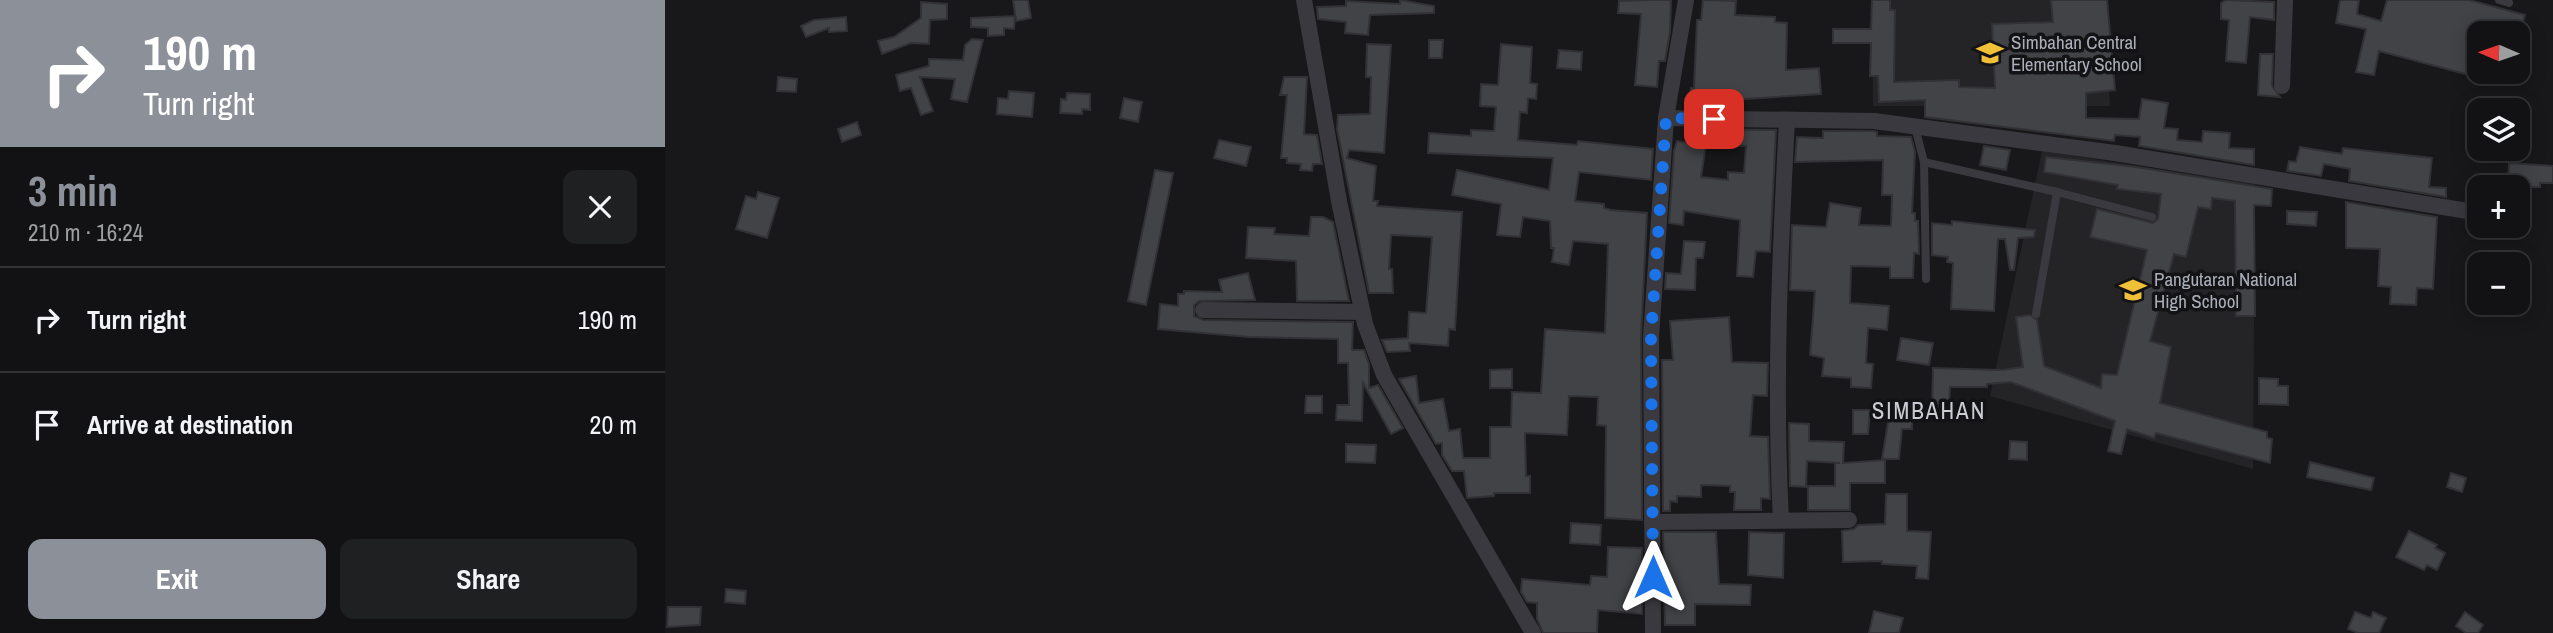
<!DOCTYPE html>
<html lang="en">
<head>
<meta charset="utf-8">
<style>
	body { margin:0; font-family:"Archivo Narrow",sans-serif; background:#1f2022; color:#f1f3f6; height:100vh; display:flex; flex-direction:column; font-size:26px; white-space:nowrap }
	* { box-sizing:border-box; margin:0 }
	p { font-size:23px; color:#9c9ea0 }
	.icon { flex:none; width:38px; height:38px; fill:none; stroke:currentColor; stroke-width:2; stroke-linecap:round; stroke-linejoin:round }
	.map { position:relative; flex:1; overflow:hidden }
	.drawer { display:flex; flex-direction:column; background:#121214; width:665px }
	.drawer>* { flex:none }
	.hud { background:#8c9099; color:#fff; overflow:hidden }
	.needle { width:46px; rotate:272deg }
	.controls { position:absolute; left:1802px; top:21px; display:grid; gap:14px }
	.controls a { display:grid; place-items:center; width:63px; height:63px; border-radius:14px; background:#121214; box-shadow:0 4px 18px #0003,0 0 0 2px #313234; font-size:35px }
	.pin { position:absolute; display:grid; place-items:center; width:60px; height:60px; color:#fff; margin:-30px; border-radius:14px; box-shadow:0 4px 10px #0006 }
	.me { position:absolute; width:77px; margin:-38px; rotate:0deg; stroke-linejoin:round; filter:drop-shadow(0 0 5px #0008) }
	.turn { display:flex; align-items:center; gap:24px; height:147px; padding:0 28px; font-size:32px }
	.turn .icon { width:91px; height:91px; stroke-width:2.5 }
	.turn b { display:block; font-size:49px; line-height:60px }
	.round { display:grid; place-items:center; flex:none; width:74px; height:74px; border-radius:14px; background:#1f2022 }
	.headline { display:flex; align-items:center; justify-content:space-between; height:119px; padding:0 28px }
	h1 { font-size:42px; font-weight:700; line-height:52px; color:#8c9099 }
	.primary-button { display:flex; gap:14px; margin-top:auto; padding:14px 28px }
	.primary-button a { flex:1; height:80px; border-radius:14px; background:#8c9099; color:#fff; font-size:28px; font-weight:700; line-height:80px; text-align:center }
	.primary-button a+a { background:#1f2022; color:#f1f3f6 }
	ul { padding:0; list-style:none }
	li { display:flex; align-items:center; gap:21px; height:105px; padding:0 28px; border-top:2px solid #313234 }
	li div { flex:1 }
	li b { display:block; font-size:26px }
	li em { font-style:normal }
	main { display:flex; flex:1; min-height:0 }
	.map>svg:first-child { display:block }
	.built { fill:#242427 }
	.building { fill:#424347; stroke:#323236; stroke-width:2; fill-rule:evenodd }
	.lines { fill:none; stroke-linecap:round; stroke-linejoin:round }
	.service { stroke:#39393f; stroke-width:8 }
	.minor { stroke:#39393f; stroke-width:16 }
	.route { stroke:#1a73e8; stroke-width:12; stroke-dasharray:0 21.6 }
	.labels { text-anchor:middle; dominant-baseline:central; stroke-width:7; stroke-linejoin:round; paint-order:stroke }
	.poi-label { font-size:19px; fill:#aaaeb9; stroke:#131315; text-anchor:start }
	.quarter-label { font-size:23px; letter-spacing:2px; fill:#cbcdd5; stroke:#131315 }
</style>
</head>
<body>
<main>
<section class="drawer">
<div class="hud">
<div class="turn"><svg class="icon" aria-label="right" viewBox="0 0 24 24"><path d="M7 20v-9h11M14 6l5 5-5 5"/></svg><div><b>190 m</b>Turn right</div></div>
</div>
<div class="headline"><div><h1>3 min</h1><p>210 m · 16:24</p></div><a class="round"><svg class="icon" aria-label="close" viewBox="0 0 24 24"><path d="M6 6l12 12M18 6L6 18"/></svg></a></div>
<ul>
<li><svg class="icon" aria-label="right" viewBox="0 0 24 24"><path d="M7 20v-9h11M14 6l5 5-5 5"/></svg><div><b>Turn right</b></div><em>190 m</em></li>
<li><svg class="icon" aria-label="arrive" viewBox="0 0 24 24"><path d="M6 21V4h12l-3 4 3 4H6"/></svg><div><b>Arrive at destination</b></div><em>20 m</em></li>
</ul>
<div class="primary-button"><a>Exit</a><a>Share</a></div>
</section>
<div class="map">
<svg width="1888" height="633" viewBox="0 0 1888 633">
	<rect width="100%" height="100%" fill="#18181a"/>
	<!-- built -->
	<g class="built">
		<polygon points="1207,0 1438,0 1445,106 1208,106"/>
		<polygon points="1377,151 1590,184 1588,469 1325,396"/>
	</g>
	<!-- building -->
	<g class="building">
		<polygon points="348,0 363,0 366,18 351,21"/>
		<polygon points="735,0 769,6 769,13 705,15 703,35 680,33 681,22 653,19 652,7 681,6 681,1 735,4"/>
		<polygon points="984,0 1006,0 1005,32 1000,61 994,61 992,87 970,85 976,14 953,13 954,1"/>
		<polygon points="1038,0 1071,1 1070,15 1110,17 1110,22 1122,23 1121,70 1154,68 1156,94 1065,100 1065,108 1024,108 1026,88 1029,88 1032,20 1036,20"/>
		<polygon points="1207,0 1225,0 1225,10 1230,10 1229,82 1294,80 1294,87 1330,88 1327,24 1388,22 1386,0 1442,0 1450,90 1421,93 1421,118 1474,119 1477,99 1503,103 1499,128 1513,129 1512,140 1537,142 1538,131 1565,133 1564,148 1589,149 1589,165 1474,146 1475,137 1450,135 1449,141 1260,117 1260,100 1214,102 1213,76 1205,76 1206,43 1168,43 1168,29 1206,29"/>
		<polygon points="1561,0 1609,2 1609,20 1585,17 1581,63 1561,61 1564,20 1556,19 1556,3"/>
		<polygon points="1675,0 1694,0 1692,14 1716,21 1722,0 1804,0 1860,15 1855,33 1815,33 1815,72 1846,72 1842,85 1714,51 1709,75 1691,72 1701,29 1671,23"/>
		<polygon points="256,2 282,4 282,19 265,20 264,44 246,43 217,54 213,41 229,37 256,18"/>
		<polygon points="350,16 349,29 339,28 339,35 323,36 323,28 306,27 306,18"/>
		<polygon points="181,17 182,31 164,32 164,28 141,37 136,26 149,20"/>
		<polygon points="307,39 318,40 302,102 286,99 290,79 255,77 268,111 256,115 246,88 235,91 231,75 264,66 264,59 298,60 300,45"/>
		<polygon points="764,40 778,40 777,58 764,58"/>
		<polygon points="702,44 726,45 719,153 684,150 682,158 711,166 708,201 713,201 712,206 797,212 790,330 784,329 783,346 744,343 745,351 722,352 717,340 743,338 744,312 761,313 767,237 726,235 724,269 727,269 728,293 704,293 672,129 673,115 705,114 706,77 701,77"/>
		<polygon points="836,44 867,47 865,83 872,84 871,99 863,98 862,113 855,112 853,140 912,145 913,141 988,149 986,180 914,172 910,201 939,204 939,208 946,210 982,213 976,337 977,520 940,518 941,426 932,425 933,397 904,396 902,435 860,433 861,476 865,476 865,493 829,493 829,496 802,498 799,471 787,471 777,455 777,443 771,444 734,379 751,376 754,403 778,399 784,431 795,429 798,458 825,458 825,427 846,427 847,392 876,393 880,329 940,333 943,244 908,241 904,265 887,262 889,248 886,248 885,221 858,217 855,237 832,235 836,204 787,195 792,170 884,190 888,158 763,153 764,133 806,136 806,130 829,131 831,107 815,106 816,84 833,85"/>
		<polygon points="894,50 917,52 916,70 892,68"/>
		<polygon points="1595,54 1608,54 1607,86 1615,97 1593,95"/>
		<polygon points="113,77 132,79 131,92 112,91"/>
		<polygon points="619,77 642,77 639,134 652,135 657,164 648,164 647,171 635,170 636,164 622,163 622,158 616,158 622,95 615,95"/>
		<polygon points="344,91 369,93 367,117 332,114 333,98 343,99"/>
		<polygon points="402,93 425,94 425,110 417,109 417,114 395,113 396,99 401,100"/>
		<polygon points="459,98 477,102 473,122 455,118"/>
		<polygon points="192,122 196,135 177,142 173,129"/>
		<path d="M1026 129 1111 130 1105 252 1091 251 1088 277 1072 276 1075 220 1019 211 1018 225 1004 223 1009 151 1012 141 1025 143ZM1041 144 1081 146 1079 173 1063 172V180L1036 177Z"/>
		<polygon points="1158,131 1208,131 1212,132 1212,136 1246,137 1250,152 1247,213 1250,213 1250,221 1253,221 1254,254 1249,253 1248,278 1225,278 1225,267 1186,266 1185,303 1224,306 1222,330 1203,328 1201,363 1208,364 1206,388 1186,387 1186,378 1157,376 1159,358 1145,355 1150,291 1125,290 1127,225 1161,227 1165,203 1196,208 1194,225 1226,226 1227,195 1217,195 1218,160 1130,162 1132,137 1158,138"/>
		<polygon points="554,140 586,147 581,166 549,158"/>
		<polygon points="1319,146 1345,150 1341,170 1315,165"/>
		<polygon points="1635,147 1677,154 1678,148 1767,158 1764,187 1781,188 1781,197 1684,181 1685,169 1659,164 1656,176 1622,171 1624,161 1631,162"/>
		<polygon points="1381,157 1471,167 1607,189 1606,206 1589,205 1590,316 1571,316 1570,201 1547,198 1546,209 1533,207 1521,257 1509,254 1485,341 1506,347 1495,403 1602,432 1602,438 1607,439 1605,463 1491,433 1489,438 1462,429 1456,454 1443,451 1450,421 1346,382 1322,384 1322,387 1285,387 1284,409 1267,409 1268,368 1337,370 1358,367 1351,317 1365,315 1372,320 1379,366 1436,388 1437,374 1452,375 1482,250 1425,237 1432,209 1488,223 1493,219 1496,194 1452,189 1453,185 1379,172"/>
		<polygon points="1844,163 1888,166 1888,183 1875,183 1875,187 1843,187"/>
		<polygon points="490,170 508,173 481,305 463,301"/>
		<polygon points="93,192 114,198 102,238 71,229 81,196 91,199"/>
		<polygon points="1681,202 1772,217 1768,289 1752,288 1751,305 1725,304 1726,287 1713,286 1715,249 1681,248"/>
		<polygon points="1622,211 1652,212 1651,226 1622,224"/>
		<polygon points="646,217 658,217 668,222 684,301 632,301 631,261 581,258 583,227 610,228 609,234 644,236"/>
		<polygon points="1287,221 1370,230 1369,237 1353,238 1349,270 1345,270 1340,239 1333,239 1329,311 1286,309 1288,263 1282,262 1283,257 1267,255 1267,223 1287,225"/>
		<polygon points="1019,241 1040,242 1038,258 1031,258 1030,290 1000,289 1001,273 1016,274"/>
		<polygon points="583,273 590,300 534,301 529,305 529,316 538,320 688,322 687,350 699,350 704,364 704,388 713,385 738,428 726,434 698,383 697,421 671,420 672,405 684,405 683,363 673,363 673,339 584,337 493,329 495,304 513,306 513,294 519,294 519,291 557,292 554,280"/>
		<polygon points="1064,317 1067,362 1103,363 1102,396 1088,395 1085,436 1103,437 1105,499 1096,498 1096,510 1069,510 1070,492 1065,492 1065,486 1036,485 1036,497 1012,496 1012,502 1005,501 1005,511 998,511 997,360 1008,360 1005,321"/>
		<polygon points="1236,338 1268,343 1264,365 1232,360"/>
		<polygon points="847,369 847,388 825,388 825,370"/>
		<polygon points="1594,378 1613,379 1613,386 1623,386 1623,405 1594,404"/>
		<polygon points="641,396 657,396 657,413 640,413"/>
		<polygon points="1188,410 1205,410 1203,434 1188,434"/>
		<polygon points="1225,410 1247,410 1247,429 1237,429 1234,459 1217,459"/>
		<polygon points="1124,423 1144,424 1144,441 1179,442 1178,463 1220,460 1220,483 1185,483 1185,510 1143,510 1143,486 1170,486 1170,463 1175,463 1142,461 1141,487 1125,486"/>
		<polygon points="1345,441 1362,442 1362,460 1344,459"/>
		<polygon points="681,444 711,445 710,463 681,462"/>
		<polygon points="1645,462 1709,478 1706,490 1642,477"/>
		<polygon points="1786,473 1801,478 1797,492 1782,487"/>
		<polygon points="1221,494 1242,494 1242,531 1266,532 1263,579 1251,578 1252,566 1217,564 1217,561 1178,562 1177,531 1189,529 1193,525 1220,524"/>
		<polygon points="906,523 936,525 935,545 905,543"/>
		<polygon points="1744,531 1772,545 1770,548 1780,553 1772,570 1762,565 1759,570 1731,557"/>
		<polygon points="998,532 1051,532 1054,584 1086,585 1085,605 1030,604 1030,625 1000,625"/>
		<polygon points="1084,532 1119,533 1118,578 1083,575"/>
		<polygon points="943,547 977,548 977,614 933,610 932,633 878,633 872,619 872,603 862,602 856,592 857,579 925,585 926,576 942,577"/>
		<polygon points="61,589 81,591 80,604 60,602"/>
		<polygon points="3,607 36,607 35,625 2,627"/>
		<polygon points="1209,611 1238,618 1234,633 1204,633"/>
		<polygon points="1690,612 1706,618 1708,612 1721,618 1714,633 1693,633 1683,629"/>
		<polygon points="1800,612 1818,625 1813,633 1801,633 1791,626"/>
	</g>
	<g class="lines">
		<!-- service -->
		<g class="service">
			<polyline points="1834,0 1844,3"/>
			<polyline points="1250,127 1259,162 1261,279"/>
			<polyline points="1259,162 1392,192 1371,314"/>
			<polyline points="1392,192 1487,217"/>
		</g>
		<!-- minor -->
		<g class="minor">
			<polyline points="639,0 674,201 700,324 719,375 868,633"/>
			<polyline points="1617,86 1620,0"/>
			<polyline points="1001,118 1209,121 1450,153 1815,213"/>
			<polyline points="538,310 697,312"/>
			<path d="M1116 520C1109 386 1115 253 1122 120"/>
			<polyline points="987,522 1184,520"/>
			<polyline points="988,633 986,337 1001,118 1021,0"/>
		</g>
	</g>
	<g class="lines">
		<!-- route -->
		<polyline class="route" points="988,577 986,337 1001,118 1049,119"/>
	</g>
	<!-- icons -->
	<defs>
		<symbol id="school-bare" viewBox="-9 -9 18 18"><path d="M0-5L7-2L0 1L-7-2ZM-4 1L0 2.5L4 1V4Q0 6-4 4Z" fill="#f1c039" stroke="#131315" stroke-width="2.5" paint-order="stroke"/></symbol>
	</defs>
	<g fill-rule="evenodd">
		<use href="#school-bare" x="1306" y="34" width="38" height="38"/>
		<use href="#school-bare" x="1449" y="271" width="38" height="38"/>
	</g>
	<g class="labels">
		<!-- poi labels -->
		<g class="poi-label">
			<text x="1346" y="42">Simbahan Central<tspan x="1346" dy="22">Elementary School</tspan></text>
			<text x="1489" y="279">Pangutaran National<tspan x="1489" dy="22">High School</tspan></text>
		</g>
		<!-- quarter labels -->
		<g class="quarter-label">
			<text x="1264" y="410">SIMBAHAN</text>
		</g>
	</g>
</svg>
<div class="controls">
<a><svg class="needle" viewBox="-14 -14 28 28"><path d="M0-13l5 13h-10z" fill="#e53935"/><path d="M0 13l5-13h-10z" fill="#9c9ea0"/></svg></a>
<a><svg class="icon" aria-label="layers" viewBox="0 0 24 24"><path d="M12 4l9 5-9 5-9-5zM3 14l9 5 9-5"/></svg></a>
<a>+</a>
<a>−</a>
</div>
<div class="pin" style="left:1049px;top:119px;background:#d93025"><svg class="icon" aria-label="arrive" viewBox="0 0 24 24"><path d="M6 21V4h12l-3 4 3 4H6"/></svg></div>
<svg class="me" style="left:988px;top:577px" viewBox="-20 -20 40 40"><path d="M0-17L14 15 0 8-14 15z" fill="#1a73e8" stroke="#fff" stroke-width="4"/></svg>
</div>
</main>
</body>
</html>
